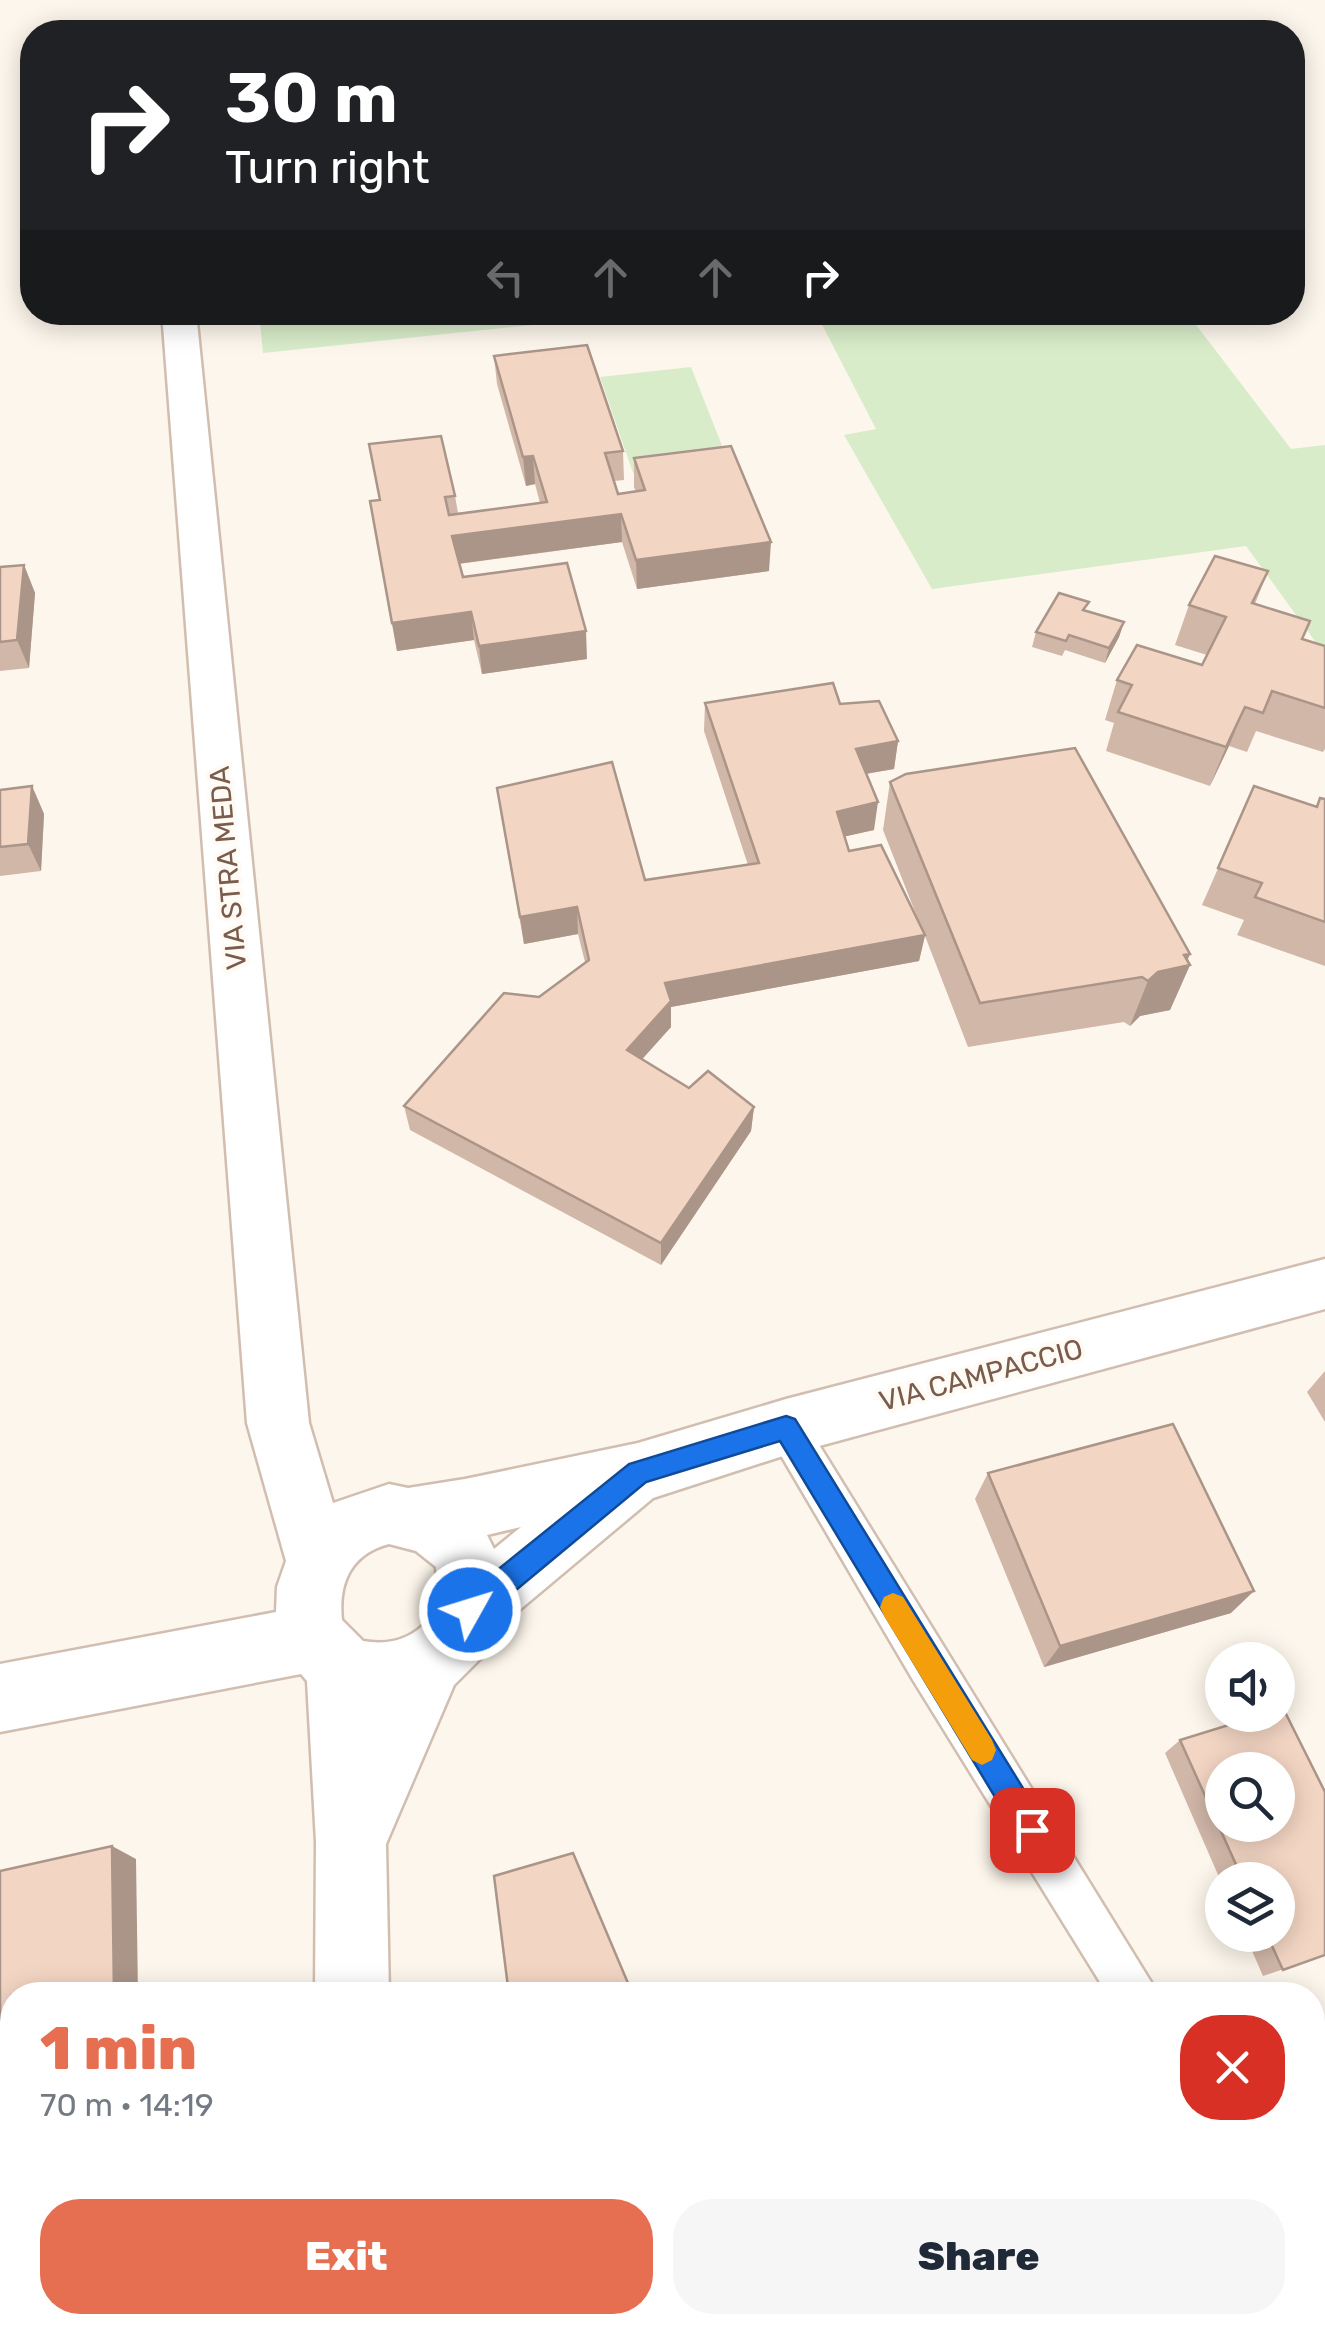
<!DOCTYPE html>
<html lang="en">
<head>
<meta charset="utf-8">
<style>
	body { margin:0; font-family:Rubik,sans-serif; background:#f6f6f7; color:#1f2937; height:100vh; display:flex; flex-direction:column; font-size:38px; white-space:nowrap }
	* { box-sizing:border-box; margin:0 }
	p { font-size:32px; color:#747a83 }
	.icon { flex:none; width:55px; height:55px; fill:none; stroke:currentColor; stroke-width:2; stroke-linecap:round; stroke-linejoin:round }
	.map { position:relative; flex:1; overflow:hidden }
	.side { position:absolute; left:0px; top:1982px; width:1325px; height:352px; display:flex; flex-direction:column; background:#fff; border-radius:40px 40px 0 0; box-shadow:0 5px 25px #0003 }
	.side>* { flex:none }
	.guide { position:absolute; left:20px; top:20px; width:1285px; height:305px; border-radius:40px; box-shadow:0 5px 25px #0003; background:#202124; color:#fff; overflow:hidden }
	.buttons { position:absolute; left:1205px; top:1642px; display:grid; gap:20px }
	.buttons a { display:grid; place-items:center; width:90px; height:90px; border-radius:50%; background:#fff; box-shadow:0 5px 25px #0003; font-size:50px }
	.pin { position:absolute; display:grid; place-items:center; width:85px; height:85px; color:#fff; margin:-42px; border-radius:20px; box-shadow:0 5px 15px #0006 }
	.me { position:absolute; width:110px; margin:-55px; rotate:51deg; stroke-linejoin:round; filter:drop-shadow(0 0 8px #0008) }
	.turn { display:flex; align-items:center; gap:35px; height:210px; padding:0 40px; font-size:45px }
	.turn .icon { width:130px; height:130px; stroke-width:2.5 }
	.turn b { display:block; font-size:70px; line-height:85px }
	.lanes { display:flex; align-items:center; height:95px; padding:0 40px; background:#0003; justify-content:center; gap:50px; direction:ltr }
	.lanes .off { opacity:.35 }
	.round { display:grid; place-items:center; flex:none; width:105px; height:105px; border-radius:40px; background:#f6f6f7 }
	.overview { display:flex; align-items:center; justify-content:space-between; height:170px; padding:0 40px }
	h1 { font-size:60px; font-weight:800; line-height:75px; color:#e76f51 }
	.action { display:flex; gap:20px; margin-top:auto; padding:20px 40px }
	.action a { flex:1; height:115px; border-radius:40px; background:#e76f51; color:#fff; font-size:40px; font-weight:800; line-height:115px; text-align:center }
	.action a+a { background:#f6f6f7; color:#1f2937 }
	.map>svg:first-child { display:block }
	.green { fill:#d8ecc9 }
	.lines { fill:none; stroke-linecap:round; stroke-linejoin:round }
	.service-casing { stroke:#d1beb0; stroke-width:5 }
	.minor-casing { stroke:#d1beb0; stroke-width:5 }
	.service { fill:#fff; fill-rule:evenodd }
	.minor { fill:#fff; fill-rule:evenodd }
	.wall { fill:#d1b7a8; fill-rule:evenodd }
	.shaded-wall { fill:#aa9588 }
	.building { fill:#f3d5c3; stroke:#aa9588; stroke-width:2.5; fill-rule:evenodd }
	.route { fill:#1a73e8; stroke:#114b97; stroke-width:2.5 }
	.slow { fill:#f59e0b }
	.labels { text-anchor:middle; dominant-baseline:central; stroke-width:8; stroke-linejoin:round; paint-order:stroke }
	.street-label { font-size:28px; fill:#7a5c4d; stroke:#fffaf3 }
</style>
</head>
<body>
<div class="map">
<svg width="1325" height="2333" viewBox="0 0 1325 2333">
	<rect width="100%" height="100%" fill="#fdf6ec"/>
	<!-- green -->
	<g class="green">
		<polygon points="259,312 648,312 648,313 263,353"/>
		<polygon points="816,313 1187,313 1291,449 1325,445 1325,655 1246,546 932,589 844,435 876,429"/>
		<polygon points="691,367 728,461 633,473 600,377"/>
	</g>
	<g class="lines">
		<defs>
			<g id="service">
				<polygon points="786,1409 800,1414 1159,1995 1108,1995 913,1680 772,1440 767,1427 772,1414"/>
				<polygon points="1312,2253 1325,2259 1325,2325 1312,2320"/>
			</g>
			<g id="minor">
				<path d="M162 312H196L309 1423 333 1503 389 1484 408 1488 465 1479 638 1443 786 1399 1325 1259V1309L786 1455 653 1498 492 1633 483 1656 454 1685 386 1844 389 1995H315L316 1842 307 1681 301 1674 0 1732V1664L276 1612 277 1587 286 1561 247 1423ZM521 1527 494 1549 487 1535ZM389 1544 416 1551 436 1567 438 1603C425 1634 396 1647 363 1641L342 1620C338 1583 351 1554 389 1544Z"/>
				<polygon points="347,2322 429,2322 431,2333 349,2333"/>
			</g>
		</defs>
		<!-- service casing -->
		<use href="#service" class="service-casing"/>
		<!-- minor casing -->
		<use href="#minor" class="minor-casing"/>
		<!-- service -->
		<use href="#service" class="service"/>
		<!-- minor -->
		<use href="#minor" class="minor"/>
	</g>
	<!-- wall -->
	<g class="wall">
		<polygon points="494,356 623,451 624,480 614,481 618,494 636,492 634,487 634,458 769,571 637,589 622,542 459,564 463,577 587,659 482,674 474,640 397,651 370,501 455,496 458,513 540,503 535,484 526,486 497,384"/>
		<polygon points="24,565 35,593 29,668 0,671 0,567"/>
		<polygon points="1268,571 1255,604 1303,639 1325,646 1325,749 1323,752 1256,731 1247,752 1229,746 1210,786 1106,751 1114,723 1105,720 1117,680 1202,665 1207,655 1175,645 1189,605"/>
		<polygon points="1086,611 1124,622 1119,637 1105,663 1065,650 1062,656 1032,647 1036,632"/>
		<polygon points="705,703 840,704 898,741 894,769 866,774 874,830 845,836 849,851 919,922 883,830 890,782 1190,954 1187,960 1190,965 1170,1010 1140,1016 1130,1026 1124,1022 968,1047 925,936 919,961 671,1007 671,1027 642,1059 689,1088 754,1107 751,1131 661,1265 410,1130 404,1106 539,997 585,962 578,934 524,944 501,815 497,788 645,880 748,865 704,731"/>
		<polygon points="32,786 44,814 41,871 0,876 0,790"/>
		<polygon points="1254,786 1316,806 1320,798 1325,799 1325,966 1237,935 1244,920 1202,905"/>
		<polygon points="1325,1371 1325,1422 1307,1392"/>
		<polygon points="988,1473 1231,1613 1044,1667 975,1499"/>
		<path d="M1283 1708 1325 1792V1955L1263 1976 1245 1935H1278V1880H1222V1884L1165 1753 1180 1740 1261 1715H1278V1710ZM1222 1770H1278V1825H1222Z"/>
	</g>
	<!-- shaded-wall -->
	<g class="shaded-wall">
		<polygon points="533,456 535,484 526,486 523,457"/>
		<polygon points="621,514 622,542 456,564 452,536"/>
		<polygon points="771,542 769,571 637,589 636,560"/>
		<polygon points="24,565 35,593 29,668 17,640"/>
		<polygon points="471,612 474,640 397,651 392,623"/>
		<polygon points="1124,622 1119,637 1105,663 1109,648"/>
		<polygon points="586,631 587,659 482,674 479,646"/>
		<polygon points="1245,707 1229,746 1210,786 1226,747"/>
		<polygon points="898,741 894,769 852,776 856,749"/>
		<polygon points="32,786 44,814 41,871 28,844"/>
		<polygon points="878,802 874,830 834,839 837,812"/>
		<polygon points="577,907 578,934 524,944 520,917"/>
		<polygon points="925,935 919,961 671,1007 671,1027 628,1075 627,1050 665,983"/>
		<polygon points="1190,954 1185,966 1190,965 1170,1010 1140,1016 1130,1026 1148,981 1158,972 1184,955"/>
		<polygon points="754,1107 751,1131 661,1265 661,1243"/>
		<polygon points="1254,1591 1231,1613 1044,1667 1060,1646"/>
		<polygon points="112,1846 136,1859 138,1995 114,1995"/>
		<polygon points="12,2028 12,2040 0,2043 0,2031"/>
		<polygon points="0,2153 2,2153 0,2186"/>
		<rect x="118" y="2322" width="27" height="11"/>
	</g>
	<!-- building -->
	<g class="building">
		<polygon points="587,345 623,451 605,453 618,494 645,490 634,458 731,446 771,542 636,560 621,514 452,536 463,577 567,563 586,631 479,646 471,612 392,623 370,501 380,500 369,444 441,436 455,496 445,497 449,515 547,502 533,456 523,457 494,356"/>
		<polygon points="1215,556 1268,571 1252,603 1310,621 1302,639 1325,646 1325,708 1272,691 1263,713 1245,707 1226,747 1118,712 1132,685 1117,680 1137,645 1202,665 1226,617 1189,605"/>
		<polygon points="24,565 17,640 0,642 0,567"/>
		<polygon points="1059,593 1089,602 1083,610 1124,622 1109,648 1069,635 1066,641 1036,632"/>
		<polygon points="833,683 840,704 879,701 898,741 856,749 878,802 837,812 849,851 881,845 925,935 665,983 671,1001 627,1050 689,1088 708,1071 754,1107 661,1243 404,1106 504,993 539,997 589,960 577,907 520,917 497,788 612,762 645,880 759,863 705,703"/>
		<polygon points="1075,748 1190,954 1184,955 1190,965 1158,972 1148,981 1142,977 980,1003 890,782 906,774"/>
		<polygon points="32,786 28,844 0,847 0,790"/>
		<polygon points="1254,786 1317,807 1320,798 1325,799 1325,922 1255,897 1262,883 1218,868"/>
		<polygon points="1173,1424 1254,1591 1060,1646 988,1473"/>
		<path d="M1283 1708 1325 1792V1955L1283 1970 1267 1935H1278V1880H1243L1180 1740 1261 1715H1278V1710ZM1222 1770H1278V1825H1222Z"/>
		<polygon points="112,1846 114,1995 12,1995 12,2028 0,2031 0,1871"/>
		<polygon points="573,1853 633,1995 509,1995 494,1876"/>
		<polygon points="12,2177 12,2322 118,2322 118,2333 0,2333 0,2180"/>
		<polygon points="554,2322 596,2322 559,2333 556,2333"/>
	</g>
	<!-- route -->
	<polygon class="route" points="786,1416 795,1419 1042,1819 1046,1830 1042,1840 1032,1844 1021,1840 780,1441 646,1482 480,1620 470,1624 460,1620 456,1610 460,1600 629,1464"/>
	<!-- slow -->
	<polygon class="slow" points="893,1593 903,1597 992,1740 996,1750 992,1760 982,1765 972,1760 884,1616 880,1607 884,1597"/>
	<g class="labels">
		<!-- street labels -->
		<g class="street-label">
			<text transform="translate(228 868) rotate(-95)">VIA STRA MEDA</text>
			<text transform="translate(981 1375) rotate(-15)">VIA CAMPACCIO</text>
		</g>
	</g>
</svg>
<div class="buttons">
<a><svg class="icon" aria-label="sound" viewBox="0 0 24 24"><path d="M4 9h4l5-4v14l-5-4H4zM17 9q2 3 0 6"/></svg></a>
<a><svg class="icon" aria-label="search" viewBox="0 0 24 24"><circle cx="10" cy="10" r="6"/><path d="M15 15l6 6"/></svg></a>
<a><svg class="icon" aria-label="layers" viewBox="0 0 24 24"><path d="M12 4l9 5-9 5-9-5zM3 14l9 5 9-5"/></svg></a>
</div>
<div class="pin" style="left:1032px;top:1830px;background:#d93025"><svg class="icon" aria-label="arrive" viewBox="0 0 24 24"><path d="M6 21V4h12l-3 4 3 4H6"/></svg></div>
<svg class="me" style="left:470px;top:1610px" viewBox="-20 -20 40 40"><circle r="17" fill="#1a73e8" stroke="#fff" stroke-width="3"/><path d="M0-11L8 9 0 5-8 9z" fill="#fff"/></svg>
<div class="guide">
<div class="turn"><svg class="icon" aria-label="right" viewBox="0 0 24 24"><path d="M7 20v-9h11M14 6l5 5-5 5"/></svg><div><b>30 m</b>Turn right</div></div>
<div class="lanes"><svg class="icon off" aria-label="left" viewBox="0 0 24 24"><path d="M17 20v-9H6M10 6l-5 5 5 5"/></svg><svg class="icon off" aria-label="ahead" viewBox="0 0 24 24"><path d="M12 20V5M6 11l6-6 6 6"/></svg><svg class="icon off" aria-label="ahead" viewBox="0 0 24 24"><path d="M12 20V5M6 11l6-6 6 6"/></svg><svg class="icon" aria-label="right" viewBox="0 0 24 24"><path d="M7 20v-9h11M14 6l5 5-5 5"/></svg></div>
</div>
<section class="side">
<div class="overview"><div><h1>1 min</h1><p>70 m · 14:19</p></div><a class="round" style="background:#d93025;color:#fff"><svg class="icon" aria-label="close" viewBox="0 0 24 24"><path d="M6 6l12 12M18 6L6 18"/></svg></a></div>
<div class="action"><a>Exit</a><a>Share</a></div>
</section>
</div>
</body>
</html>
